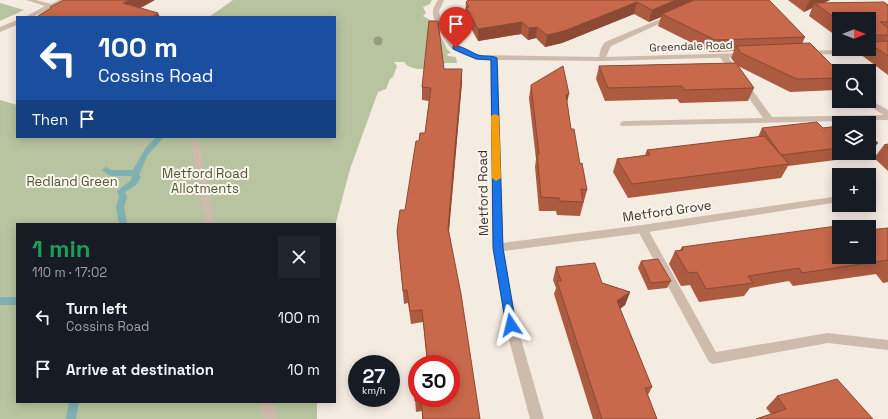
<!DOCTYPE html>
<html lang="en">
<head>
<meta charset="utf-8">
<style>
	body { margin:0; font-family:"Space Grotesk",sans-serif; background:#20242c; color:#f1f3f6; height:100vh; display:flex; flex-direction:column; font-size:15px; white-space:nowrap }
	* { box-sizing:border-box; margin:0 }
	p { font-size:13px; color:#9ea1a6 }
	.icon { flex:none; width:22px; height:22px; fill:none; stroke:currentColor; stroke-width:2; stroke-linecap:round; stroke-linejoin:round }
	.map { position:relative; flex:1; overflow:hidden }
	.sheet { position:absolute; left:16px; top:223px; width:320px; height:180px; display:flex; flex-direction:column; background:#171b24; border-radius:0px; box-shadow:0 2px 10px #0003 }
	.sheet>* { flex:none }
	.banner { position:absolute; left:16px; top:16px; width:320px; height:122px; border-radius:0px; box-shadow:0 2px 10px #0003; background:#1a4fa0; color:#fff; overflow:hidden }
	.needle { width:26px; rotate:90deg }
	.fabs { position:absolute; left:832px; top:12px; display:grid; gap:8px }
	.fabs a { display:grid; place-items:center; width:44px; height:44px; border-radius:0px; background:#171b24; box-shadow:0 2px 10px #0003; font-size:20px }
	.speed { position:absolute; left:348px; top:355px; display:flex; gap:8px; font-size:20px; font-weight:700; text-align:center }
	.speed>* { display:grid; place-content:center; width:52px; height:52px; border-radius:50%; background:#171b24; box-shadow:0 2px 10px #0003; line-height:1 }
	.speed small { font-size:10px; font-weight:400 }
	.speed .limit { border:6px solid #d22; background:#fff; color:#111 }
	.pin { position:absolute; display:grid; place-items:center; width:34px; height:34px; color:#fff; margin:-41px -17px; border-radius:50% 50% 50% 0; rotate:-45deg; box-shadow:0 0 4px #0007 }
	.pin .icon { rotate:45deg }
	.me { position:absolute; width:44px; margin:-22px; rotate:350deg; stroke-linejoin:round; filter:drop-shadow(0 0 3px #0008) }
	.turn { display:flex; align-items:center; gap:14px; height:84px; padding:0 16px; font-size:18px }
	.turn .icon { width:52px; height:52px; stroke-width:2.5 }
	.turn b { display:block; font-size:28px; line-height:34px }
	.then { display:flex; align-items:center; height:38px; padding:0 16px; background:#0003; gap:8px; font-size:15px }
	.round { display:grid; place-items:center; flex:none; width:42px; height:42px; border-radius:0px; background:#20242c }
	.head { display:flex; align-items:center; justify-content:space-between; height:68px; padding:0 16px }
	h1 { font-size:24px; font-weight:700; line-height:30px; color:#1e9e55 }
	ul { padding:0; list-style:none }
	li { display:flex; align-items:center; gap:12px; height:52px; padding:0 16px }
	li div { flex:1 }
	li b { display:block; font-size:15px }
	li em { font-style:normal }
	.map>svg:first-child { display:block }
	.green { fill:#b8c4a0 }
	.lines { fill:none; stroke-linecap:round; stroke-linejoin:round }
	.stream { fill:#7fb0b2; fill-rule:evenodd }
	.lane { fill:#cdbbac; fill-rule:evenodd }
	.street { fill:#cdbbac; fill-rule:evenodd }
	.tree { fill:#969b7f }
	.wall { fill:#ac5a40 }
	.shaded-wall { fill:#8c4a34 }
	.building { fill:#c8694b; stroke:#8c4a34 }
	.route { fill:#1a73e8; stroke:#114b97 }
	.slow { fill:#f59e0b }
	.labels { text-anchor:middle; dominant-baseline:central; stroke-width:4; stroke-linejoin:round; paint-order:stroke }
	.far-street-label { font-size:11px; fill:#3b302b; stroke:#fbf5ee }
	.park-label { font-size:13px; fill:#4a5a2e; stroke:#fbf5ee }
	.street-label { font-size:13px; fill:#3b302b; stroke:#fbf5ee }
</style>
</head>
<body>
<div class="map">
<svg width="888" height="419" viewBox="0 0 888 419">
	<rect width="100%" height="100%" fill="#f4ebe1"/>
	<!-- green -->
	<g class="green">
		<path d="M233 0H432L430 4 423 7 426 13 423 16 432 21 444 42 447 49 451 53 447 54 448 56 456 57 457 63H445L442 67C431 68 412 73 404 62H394L397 66 393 77 390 79 386 89 378 92 350 169 335 226V224H17V402H317V419H0V100L17 105V137H335V17H209Z"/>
		<polygon points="0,3 24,10 0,21"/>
	</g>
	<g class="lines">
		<!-- stream -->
		<g class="stream">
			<polygon points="156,137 164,137 147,156 139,175 141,177 136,185 125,192 127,197 124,207 127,224 119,224 116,207 119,197 117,191 130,181 132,178 131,176 110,176 102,170 106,167 112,170 133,170 145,149"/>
			<rect x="0" y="297" width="17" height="8"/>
			<polygon points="69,402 79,402 76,419 66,419"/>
		</g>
		<!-- lane -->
		<g class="lane">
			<polygon points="720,54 726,54 772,117 883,115 863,101 869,101 869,99 888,110 888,120 621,126 620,124 621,122 624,121 763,118 719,56"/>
			<polygon points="190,137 198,137 215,224 205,224"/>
			<polygon points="642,225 646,226 716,352 828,333 888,340 888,350 828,343 713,364 709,362 637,229 638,226"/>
			<polygon points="259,402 273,402 278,419 264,419"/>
		</g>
		<!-- street -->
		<g class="street">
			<polygon points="26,0 36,0 51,4 59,0 67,0 33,17 25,17 45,6"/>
			<path d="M438 0H444L439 11 440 18 450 37 459 46 479 55 599 57 601 48 605 42 672 14 674 15V17L611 46 606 57 745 53 749 55 745 57 602 61 498 60 503 243 642 225 839 196V202L642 233 504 251 517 325 544 419H530L505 325 493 248 490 59C478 59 465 57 454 50 446 45 432 21 433 12 433 8 436 3 438 0Z"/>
			<polygon points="17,20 17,25 0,32 0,27"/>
			<polygon points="888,48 888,52 807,55 803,53 807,51"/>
		</g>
	</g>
	<!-- trees -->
	<circle class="tree" cx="378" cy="41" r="4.5"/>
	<!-- wall -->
	<g class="wall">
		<polygon points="769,0 805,37 802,44 839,72 839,87 837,90 790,92 738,66 754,88 748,101 680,103 677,99 605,101 596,79 599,66 735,63 731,58 734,51 710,52 658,26 661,17 649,22 634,14 562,43 545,47 536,38 528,40 521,34 478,41 466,19 466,15 465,14 466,2"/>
		<polygon points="788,0 830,0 823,3 888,5 888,75 860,54 863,49 869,49 869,19 839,19 839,38 809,16 812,8 804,12"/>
		<polygon points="444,69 462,82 449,231 480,419 422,419 422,411 416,412 413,372 417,398 451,364 427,364 423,322 411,324 408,303 404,304 397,231 405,210 419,141 425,133 429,101 422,100 422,87"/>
		<polygon points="531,85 567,102 571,129 587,190 580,216 557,215 556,211 539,211 535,167 536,159 529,98"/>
		<polygon points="839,126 839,153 869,153 869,135 878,143 868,156 788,166 781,178 628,198 613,172 617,159 645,155 647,150 758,137 762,128 823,128"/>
		<polygon points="888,144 888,171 874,158 884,145"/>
		<polygon points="888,228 888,282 883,283 876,274 793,286 789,281 750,288 744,296 699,302 690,285 681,286 669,264 675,251 680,250 682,247 839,257"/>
		<polygon points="641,261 671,281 667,288 648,290 638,268"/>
		<polygon points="556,267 630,292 625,305 620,309 652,387 648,395 657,419 593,419 554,294 556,288 553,280"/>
		<polygon points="777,396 873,419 771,414 766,408"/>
	</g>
	<!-- shaded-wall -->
	<g class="shaded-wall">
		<polygon points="129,0 155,0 128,15 123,3"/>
		<polygon points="676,0 700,0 662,14 661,17 649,22 652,10"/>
		<polygon points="810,0 830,0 818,6 815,3 812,8 804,12"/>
		<polygon points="637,2 634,14 562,43 545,47 547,35"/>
		<polygon points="158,13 160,17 152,17"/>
		<polygon points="522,22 521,34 478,41 478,29"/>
		<polygon points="537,27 536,38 528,40 529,28"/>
		<polygon points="462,69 462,82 448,241 448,228"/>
		<polygon points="569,94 566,107 566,95"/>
		<polygon points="630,292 625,305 612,314 617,301"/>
	</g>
	<!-- building -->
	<g class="building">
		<polygon points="64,0 129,0 123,3 158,13 152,17 42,17 38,16 51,8 50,7"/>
		<polygon points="468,0 676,0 652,10 637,2 564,31 547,35 537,27 529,28 522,22 478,29 466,8 469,7 466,2"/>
		<polygon points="694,0 769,0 805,37 715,40 662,14"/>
		<polygon points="884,2 888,5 888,22 880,22 888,28 888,35 869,35 869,19 839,19 839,21 815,3"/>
		<polygon points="429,21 438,21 444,69 462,69 448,228 461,294 480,419 423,419 421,400 415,401 413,372 417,372 417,398 451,398 451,364 428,364 422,310 410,311 407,290 403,291 397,231 400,210 405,210 416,141 419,141 420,133 425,133 431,88 422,87"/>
		<polygon points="888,41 888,56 869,43 869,42"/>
		<polygon points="810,43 839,72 839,78 797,79 741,53 736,46"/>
		<polygon points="736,63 754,88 684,90 682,86 608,88 599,66"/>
		<polygon points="563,66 569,94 566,95 571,129 574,129 580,164 582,163 587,190 581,189 583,202 560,201 559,198 541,197 537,154 539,154 531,85"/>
		<polygon points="817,122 823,128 839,126 839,148 781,155 762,128"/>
		<polygon points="869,135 878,143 869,144"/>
		<polygon points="764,136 789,164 632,184 617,159 650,155 647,150"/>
		<polygon points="888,144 888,148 884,145"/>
		<polygon points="837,226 839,228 839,257 869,257 869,230 888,228 888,261 887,260 802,273 799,268 748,276 753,283 706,289 697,272 688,273 675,251 683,250 682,247"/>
		<polygon points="658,259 671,281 651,283 641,261"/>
		<polygon points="595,263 602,283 630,292 617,301 652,387 645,388 657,419 602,419 557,281 561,281 556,267"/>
		<polygon points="837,379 873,419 756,419 786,409 777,396"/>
	</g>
	<!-- route -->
	<path class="route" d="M453 46C462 45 470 52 478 55 485 57 492 55 497 58L503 248 516 325 515 328 511 330 507 328 506 325 493 248 491 60 476 59 453 49Z"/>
	<!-- slow -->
	<polygon class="slow" points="495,114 499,116 501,178 496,181 492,178 491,116"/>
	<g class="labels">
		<!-- far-street labels -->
		<g class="far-street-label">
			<text transform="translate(691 46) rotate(-2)">Greendale Road</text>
		</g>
		<!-- park labels -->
		<g class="park-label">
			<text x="205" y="173">Metford Road<tspan x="205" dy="15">Allotments</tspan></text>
			<text x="72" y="181">Redland Green</text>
		</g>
		<!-- street labels -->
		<g class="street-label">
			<text transform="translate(483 193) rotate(-91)">Metford Road</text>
			<text transform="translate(667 211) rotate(-8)">Metford Grove</text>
		</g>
	</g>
</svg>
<div class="fabs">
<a><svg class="needle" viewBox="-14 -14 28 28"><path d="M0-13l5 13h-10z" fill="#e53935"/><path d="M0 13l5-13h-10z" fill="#9ea1a6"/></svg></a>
<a><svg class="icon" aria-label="search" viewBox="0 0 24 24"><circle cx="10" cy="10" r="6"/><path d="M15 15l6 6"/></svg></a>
<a><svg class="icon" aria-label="layers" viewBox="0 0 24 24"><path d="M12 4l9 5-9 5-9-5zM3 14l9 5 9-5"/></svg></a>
<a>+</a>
<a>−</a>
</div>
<div class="speed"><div>27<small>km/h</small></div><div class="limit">30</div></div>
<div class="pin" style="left:456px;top:48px;background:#d93025"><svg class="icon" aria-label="arrive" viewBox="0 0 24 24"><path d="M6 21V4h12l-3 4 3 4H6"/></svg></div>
<svg class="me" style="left:511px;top:325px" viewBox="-20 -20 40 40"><path d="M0-17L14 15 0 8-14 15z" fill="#1a73e8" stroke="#fff" stroke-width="4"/></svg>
<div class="banner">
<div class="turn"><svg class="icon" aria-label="left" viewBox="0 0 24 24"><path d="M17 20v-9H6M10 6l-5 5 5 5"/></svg><div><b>100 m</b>Cossins Road</div></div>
<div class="then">Then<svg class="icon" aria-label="arrive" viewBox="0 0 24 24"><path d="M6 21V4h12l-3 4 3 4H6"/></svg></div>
</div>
<section class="sheet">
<div class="head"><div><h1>1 min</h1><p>110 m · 17:02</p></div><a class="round"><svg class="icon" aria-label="close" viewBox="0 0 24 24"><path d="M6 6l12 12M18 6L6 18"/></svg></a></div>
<ul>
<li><svg class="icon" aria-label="left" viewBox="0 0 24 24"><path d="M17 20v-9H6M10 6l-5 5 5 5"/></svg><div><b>Turn left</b><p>Cossins Road</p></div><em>100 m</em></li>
<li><svg class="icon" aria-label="arrive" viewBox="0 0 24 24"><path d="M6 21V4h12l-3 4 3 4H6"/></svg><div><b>Arrive at destination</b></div><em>10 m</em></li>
</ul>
</section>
</div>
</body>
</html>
